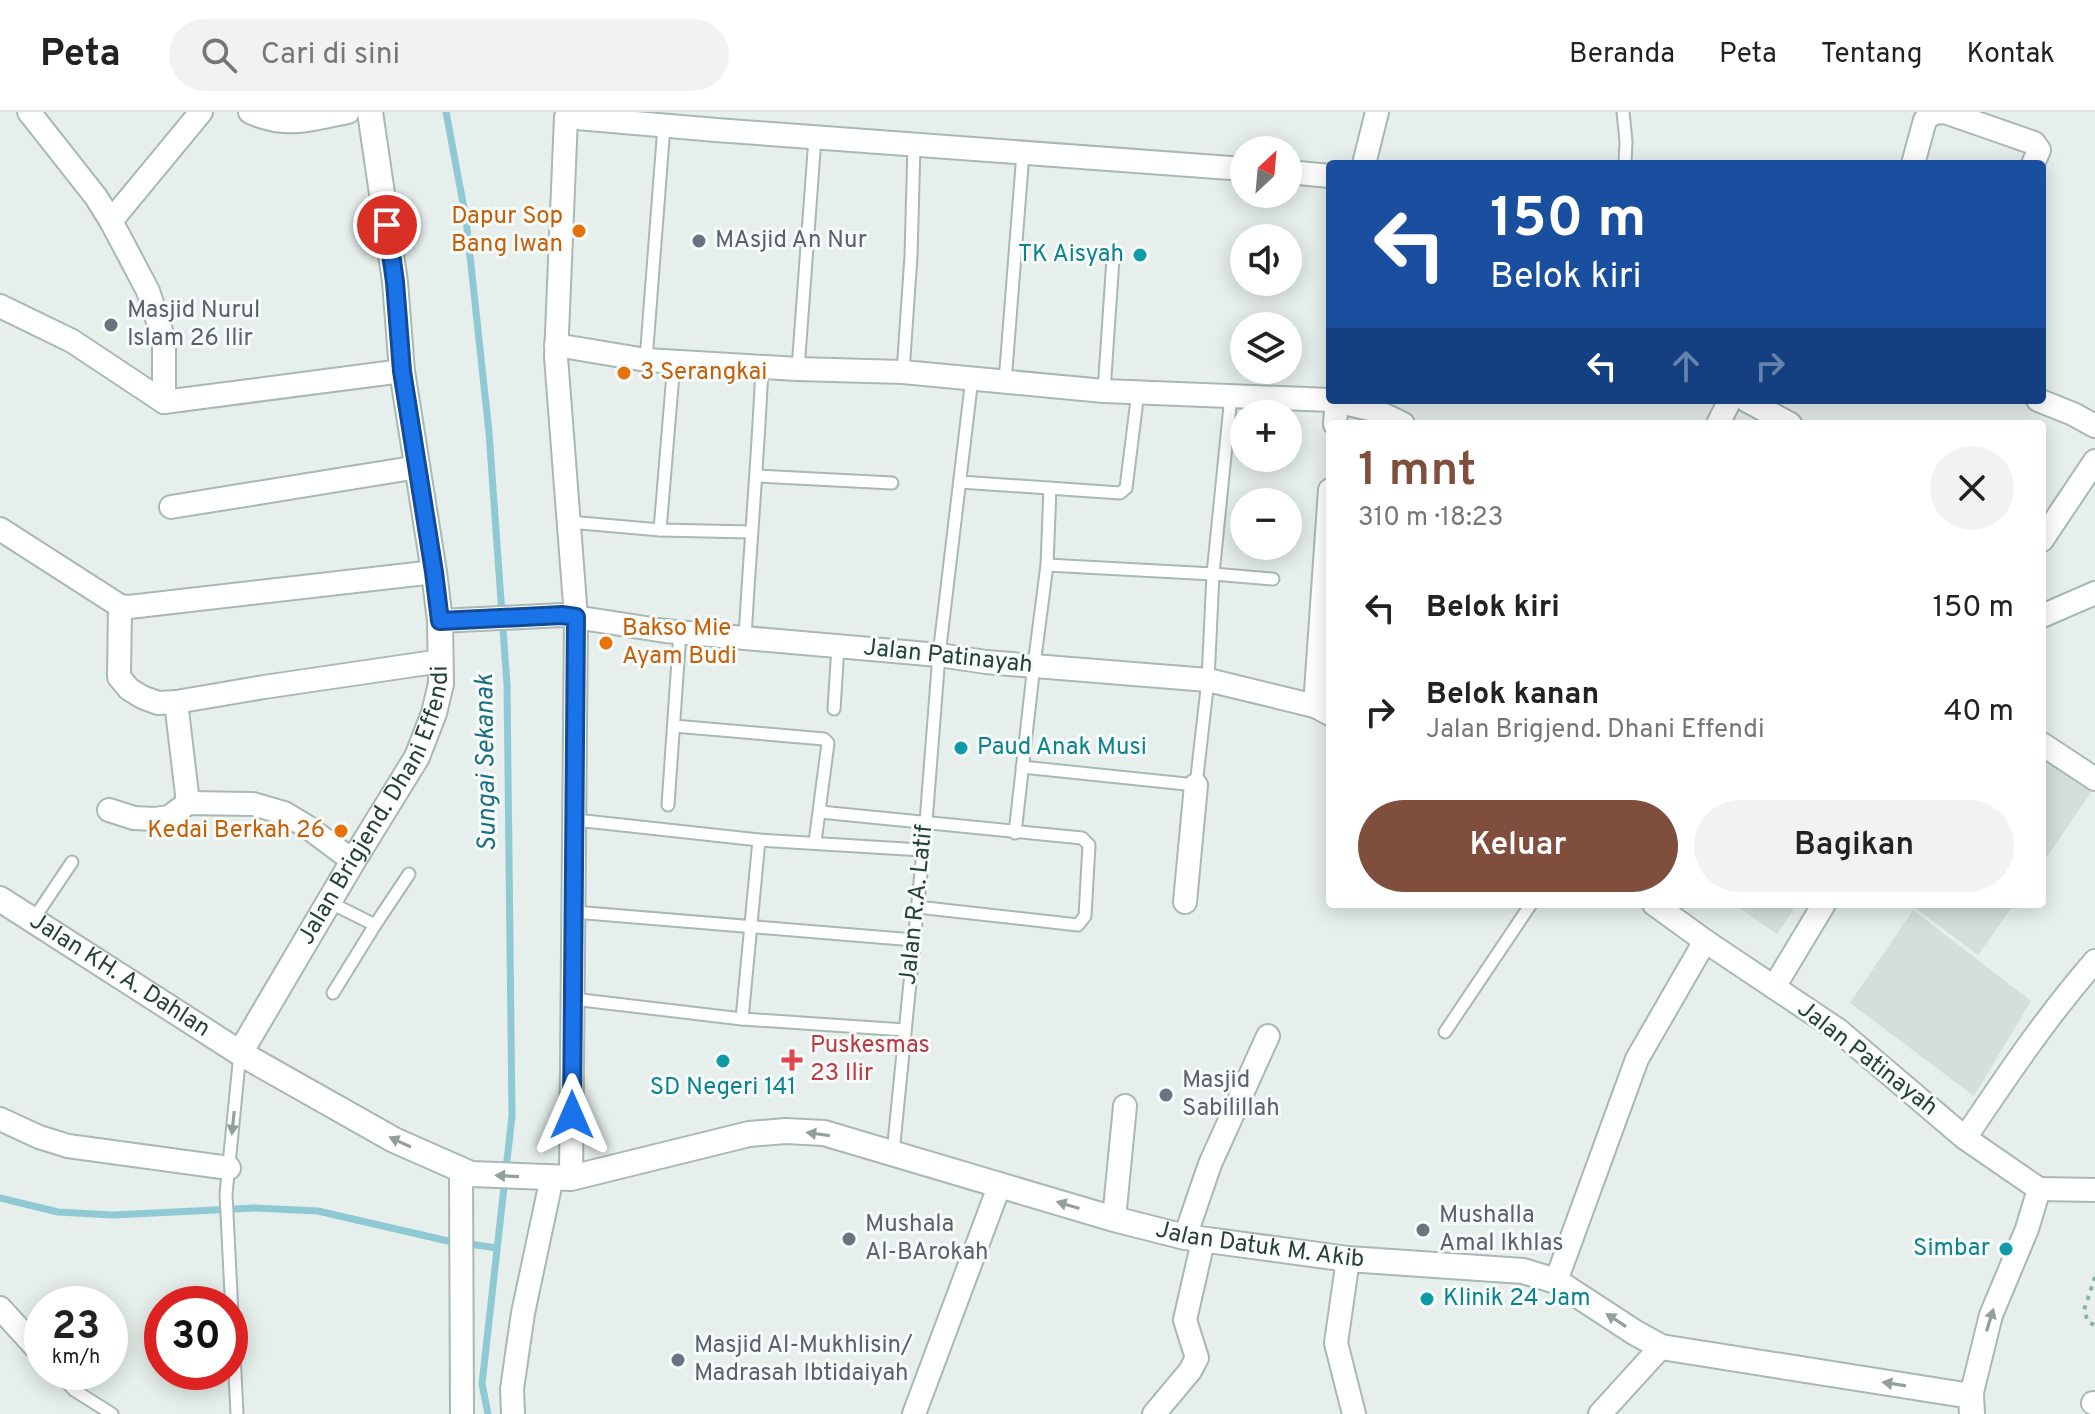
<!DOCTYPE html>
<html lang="id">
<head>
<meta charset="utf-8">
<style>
	body { margin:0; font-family:Overpass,sans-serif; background:#f2f2f2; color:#222; height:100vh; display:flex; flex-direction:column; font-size:30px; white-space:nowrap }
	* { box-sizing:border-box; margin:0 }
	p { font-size:26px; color:#767676 }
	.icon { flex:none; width:44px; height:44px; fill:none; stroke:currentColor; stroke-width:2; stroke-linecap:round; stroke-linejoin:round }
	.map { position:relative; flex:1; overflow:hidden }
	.side { position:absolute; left:1326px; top:308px; width:720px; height:488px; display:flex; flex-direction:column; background:#fff; border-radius:8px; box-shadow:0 4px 20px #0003 }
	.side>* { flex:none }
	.hud { position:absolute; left:1326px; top:48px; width:720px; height:244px; border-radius:8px; box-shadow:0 4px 20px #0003; background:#1a4fa0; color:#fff; overflow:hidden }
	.needle { width:52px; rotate:26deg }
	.controls { position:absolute; left:1230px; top:24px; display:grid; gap:16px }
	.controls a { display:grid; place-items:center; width:72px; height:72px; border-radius:50%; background:#fff; box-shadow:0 4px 20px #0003; font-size:40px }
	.speed { position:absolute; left:24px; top:1174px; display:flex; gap:16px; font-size:40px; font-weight:700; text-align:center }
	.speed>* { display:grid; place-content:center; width:104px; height:104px; border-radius:50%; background:#fff; box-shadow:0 4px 20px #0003; line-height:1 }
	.speed small { font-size:20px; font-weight:400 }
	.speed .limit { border:12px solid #d22; background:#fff; color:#111 }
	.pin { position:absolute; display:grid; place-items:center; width:68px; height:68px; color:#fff; margin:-34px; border:4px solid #fff; border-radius:50%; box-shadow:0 2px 8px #0007 }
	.me { position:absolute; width:88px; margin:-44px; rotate:0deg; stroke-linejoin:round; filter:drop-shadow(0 0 6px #0008) }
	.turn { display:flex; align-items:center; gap:28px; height:168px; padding:0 32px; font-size:36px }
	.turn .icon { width:104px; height:104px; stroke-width:2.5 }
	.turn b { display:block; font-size:56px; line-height:68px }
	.lanes { display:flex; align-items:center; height:76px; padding:0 32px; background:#0003; justify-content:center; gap:40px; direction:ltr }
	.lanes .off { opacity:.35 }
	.round { display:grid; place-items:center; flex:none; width:84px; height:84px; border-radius:42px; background:#f2f2f2 }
	.headline { display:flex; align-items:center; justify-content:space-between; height:136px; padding:0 32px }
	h1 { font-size:48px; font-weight:600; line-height:60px; color:#804e3d }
	.primary-button { display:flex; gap:16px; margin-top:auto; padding:16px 32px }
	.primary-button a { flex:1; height:92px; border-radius:48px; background:#804e3d; color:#fff; font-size:32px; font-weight:600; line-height:92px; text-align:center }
	.primary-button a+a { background:#f2f2f2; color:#222 }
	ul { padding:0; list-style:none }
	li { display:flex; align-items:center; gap:24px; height:104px; padding:0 32px }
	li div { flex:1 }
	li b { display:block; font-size:30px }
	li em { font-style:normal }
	header { display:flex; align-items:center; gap:48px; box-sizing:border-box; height:112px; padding:0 40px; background:#fff; border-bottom:2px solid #e0e0e0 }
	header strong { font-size:38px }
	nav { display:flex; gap:44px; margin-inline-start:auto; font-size:28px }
	.search { width:560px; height:72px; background:#f2f2f2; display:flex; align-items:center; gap:20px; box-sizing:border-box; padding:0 28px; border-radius:44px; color:#767676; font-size:30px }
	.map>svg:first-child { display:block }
	.built { fill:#d4dfda }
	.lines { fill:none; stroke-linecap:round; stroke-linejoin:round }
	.stream { stroke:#8ec9d4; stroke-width:7 }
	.service-casing { stroke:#a8b8b2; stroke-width:15 }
	.minor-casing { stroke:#a8b8b2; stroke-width:26 }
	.tertiary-casing { stroke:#a8b8b2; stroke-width:28 }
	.path { stroke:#86b3a5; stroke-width:4; stroke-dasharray:4 6; stroke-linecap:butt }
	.service { stroke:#fff; stroke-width:11 }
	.minor { stroke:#fff; stroke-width:22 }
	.tertiary { stroke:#fff; stroke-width:24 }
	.oneway { fill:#92a09c }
	.route-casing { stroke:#114b97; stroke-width:20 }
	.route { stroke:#1a73e8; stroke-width:14 }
	.food-dot { fill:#e8710a; stroke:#f7fbf9; stroke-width:3 }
	.worship-dot { fill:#6b7280; stroke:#f7fbf9; stroke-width:3 }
	.culture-dot { fill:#0f9aa8; stroke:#f7fbf9; stroke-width:3 }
	.health-dot { fill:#e0444e; stroke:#f7fbf9; stroke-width:3 }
	.labels { text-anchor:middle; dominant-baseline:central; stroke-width:6; stroke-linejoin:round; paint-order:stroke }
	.food-label { font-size:24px; fill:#c56008; stroke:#f7fbf9; text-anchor:end }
	.worship-label { font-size:24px; fill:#5b616d; stroke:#f7fbf9; text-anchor:start }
	.culture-label { font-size:24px; fill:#0d838f; stroke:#f7fbf9; text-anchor:end }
	.street-label { font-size:24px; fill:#24423a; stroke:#f7fbf9 }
	.health-label { font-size:24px; fill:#be3a42; stroke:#f7fbf9; text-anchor:start }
	.water-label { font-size:26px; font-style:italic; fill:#1c6f80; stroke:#f7fbf9 }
</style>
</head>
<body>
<header>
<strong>Peta</strong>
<div class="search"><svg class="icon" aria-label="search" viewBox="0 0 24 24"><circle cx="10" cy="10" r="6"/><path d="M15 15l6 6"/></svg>Cari di sini</div>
<nav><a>Beranda</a><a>Peta</a><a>Tentang</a><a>Kontak</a></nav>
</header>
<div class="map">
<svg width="2095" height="1302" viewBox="0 0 2095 1302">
	<rect width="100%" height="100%" fill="#e6efeb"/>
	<!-- built -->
	<g class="built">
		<polygon points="2042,640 2094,676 2042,752"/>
		<polygon points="1734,792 1797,792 1777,822"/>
		<polygon points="1910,792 2014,792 1978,843"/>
		<polygon points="1913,798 2031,889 1974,984 1850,891"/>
	</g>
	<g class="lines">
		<!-- stream -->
		<g class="stream">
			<polyline points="446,0 466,107 489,320 507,573 512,1004 482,1272 488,1302"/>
			<polyline points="0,1086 58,1100 113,1103 255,1096 318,1099 448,1129 497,1136"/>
		</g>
		<defs>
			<g id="service">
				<polyline points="1623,0 1626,29 1625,52"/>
				<polyline points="646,248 664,14"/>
				<polyline points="798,257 815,26"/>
				<polyline points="903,260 911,144 914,33"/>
				<polyline points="1005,270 1023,41"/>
				<polyline points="1104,279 1113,147"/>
				<polyline points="1231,284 1213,462 1273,467"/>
				<polyline points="757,364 892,371"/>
				<polyline points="960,370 1120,381 1126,376 1138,280"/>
				<polyline points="569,410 660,418 751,420"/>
				<polyline points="660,418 674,250"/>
				<path d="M745 526C750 435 758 346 762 255"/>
				<polyline points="834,597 838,534"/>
				<polyline points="674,614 824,627 828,631 815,730"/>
				<polyline points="1022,655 1196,673 1208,568 1213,462 1047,453"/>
				<polyline points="668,693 680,520"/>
				<polyline points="820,700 1082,726 1089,733 1085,804 1078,813 917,795"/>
				<polyline points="576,708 759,728 922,738"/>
				<polyline points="1015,721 1034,553 1047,453 1050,376"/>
				<polyline points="329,790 375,813 333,881"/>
				<polyline points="574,800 914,828"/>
				<polyline points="33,808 72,750"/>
				<polyline points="375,813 409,762"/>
				<polyline points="573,887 742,907 759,728"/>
				<polyline points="742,907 905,918"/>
				<polyline points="1445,920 1531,792"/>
				<polyline points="893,1041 926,710 939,543 972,266"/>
				<polyline points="58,1260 74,1278 112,1302"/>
				<polyline points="237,1302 226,1082 240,941"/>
			</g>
			<g id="minor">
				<polyline points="29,0 96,85 111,109 148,179 164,228 164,290"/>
				<path d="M250 0C287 17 311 7 348 0"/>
				<polyline points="1364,52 1377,0"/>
				<polyline points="1913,52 1925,8 1933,1 1945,0 2034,31 2039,38 2033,52"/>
				<polyline points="1288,60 1330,64"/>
				<polyline points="111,109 201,0"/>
				<polyline points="0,194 72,229 164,290 402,259"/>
				<polyline points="556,233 646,248 798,257 903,260 1104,279 1330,288"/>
				<polyline points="1331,288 1374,298 1403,312"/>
				<polyline points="1746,288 1790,312"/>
				<polyline points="2038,288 2073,302 2095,314"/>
				<polyline points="1335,312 1337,288"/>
				<polyline points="1718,312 1730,288"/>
				<polyline points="171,395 418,355"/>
				<polyline points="0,417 120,494 129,495 434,460"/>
				<polyline points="2042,428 2095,349"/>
				<polyline points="120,494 119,565 129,577 142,585 158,591 176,590"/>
				<polyline points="2042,504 2095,481"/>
				<polyline points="440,509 562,503 665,519 939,543 986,550 1208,568 1315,594 1330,602"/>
				<polyline points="1315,594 1330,378"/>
				<polyline points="2042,632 2095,667"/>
				<polyline points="188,691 176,590 264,575 441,549"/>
				<polyline points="109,698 134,706 155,707 169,705 188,691 253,692 284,701 309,716 353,749"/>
				<polyline points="1185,790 1196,673"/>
				<polyline points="1654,792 1705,829 1838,918 1965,1026 2039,1077"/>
				<polyline points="1774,875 1824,792"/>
				<polyline points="0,1007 39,1025 68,1034 229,1056"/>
				<path d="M1965 1026C2006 965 2047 904 2095 849"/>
				<polyline points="461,1057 462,1302"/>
				<polyline points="571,1066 576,505 556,245 566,5 716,18 1244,57"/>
				<polyline points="2039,1077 2095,1078"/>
				<polyline points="1114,1107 1125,994"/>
				<polyline points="1185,1125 1210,1052 1268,924"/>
				<polyline points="1348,1147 1336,1231 1354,1302"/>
				<polyline points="1556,1169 1637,947 1705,829"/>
				<polyline points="0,1196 42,1242"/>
				<polyline points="1971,1284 1991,1203 2027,1117 2039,1077"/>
				<polyline points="2093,1291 2095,1292"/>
				<polyline points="513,1302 512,1277 523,1201 552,1065"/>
				<polyline points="914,1302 1000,1072"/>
				<polyline points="1154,1302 1190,1259 1197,1246 1185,1208 1203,1129"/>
				<polyline points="1600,1302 1661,1235"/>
			</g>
			<g id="tertiary">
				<path id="s1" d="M0 787 240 941 394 1028 471 1062 571 1066 749 1022 786 1019 824 1021 1114 1107 1185 1125 1348 1147 1523 1159 1556 1169 1634 1220 1661 1235 1971 1284 1972 1302"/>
				<path id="s2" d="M240 941 353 749 417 645 434 601 441 572 440 509 434 460 402 259 395 170 370 0"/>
			</g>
		</defs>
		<!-- service casing -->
		<use href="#service" class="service-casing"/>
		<!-- minor casing -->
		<use href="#minor" class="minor-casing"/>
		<!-- tertiary casing -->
		<use href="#tertiary" class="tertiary-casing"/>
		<!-- path -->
		<polyline class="path" points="2095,1165 2084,1198 2088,1210 2095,1213"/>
		<!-- service -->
		<use href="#service" class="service"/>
		<!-- minor -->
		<use href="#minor" class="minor"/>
		<!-- tertiary -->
		<use href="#tertiary" class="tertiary"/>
	</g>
	<!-- one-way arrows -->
	<defs><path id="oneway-solid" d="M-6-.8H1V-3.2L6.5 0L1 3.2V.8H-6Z" transform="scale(2)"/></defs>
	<g class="oneway">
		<use href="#oneway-solid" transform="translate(233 1011) rotate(96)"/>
		<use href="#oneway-solid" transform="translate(818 1022) rotate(-172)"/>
		<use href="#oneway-solid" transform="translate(400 1030) rotate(-155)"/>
		<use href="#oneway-solid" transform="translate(507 1064) rotate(-177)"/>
		<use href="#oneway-solid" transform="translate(1068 1093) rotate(-163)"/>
		<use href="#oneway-solid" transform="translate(1616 1208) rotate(-147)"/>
		<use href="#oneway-solid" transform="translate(1990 1208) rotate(-73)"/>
		<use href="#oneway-solid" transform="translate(1894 1272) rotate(-171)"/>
	</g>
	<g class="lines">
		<defs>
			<polyline id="route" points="387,113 395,170 402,259 434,460 440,509 562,503 576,505 572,1003"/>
		</defs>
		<!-- route casing -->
		<use href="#route" class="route-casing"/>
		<!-- route -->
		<use href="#route" class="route"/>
	</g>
	<!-- markers -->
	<g class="food-dot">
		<circle cx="579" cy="119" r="8"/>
		<circle cx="624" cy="261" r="8"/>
		<circle cx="606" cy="531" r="8"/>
		<circle cx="341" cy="719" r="8"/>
	</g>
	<g class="worship-dot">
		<circle cx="699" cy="129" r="8"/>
		<circle cx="111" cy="213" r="8"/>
		<circle cx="1166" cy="983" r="8"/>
		<circle cx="1423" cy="1118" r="8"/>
		<circle cx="849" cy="1127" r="8"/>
		<circle cx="678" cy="1248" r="8"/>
	</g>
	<g class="culture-dot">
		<circle cx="1140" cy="143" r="8"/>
		<circle cx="961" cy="636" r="8"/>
		<circle cx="723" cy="949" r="8"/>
		<circle cx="2006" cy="1137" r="8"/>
		<circle cx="1427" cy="1187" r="8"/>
	</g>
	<path class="health-dot" d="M788 936h8v8h8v8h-8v8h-8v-8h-8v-8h8z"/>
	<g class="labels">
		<!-- food labels -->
		<g class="food-label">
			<text x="563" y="105">Dapur Sop<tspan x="563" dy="28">Bang Iwan</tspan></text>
			<text x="640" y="261" text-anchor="start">3 Serangkai</text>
			<text x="622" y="517" text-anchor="start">Bakso Mie<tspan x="622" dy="28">Ayam Budi</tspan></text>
			<text x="325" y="719">Kedai Berkah 26</text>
		</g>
		<!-- worship labels -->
		<g class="worship-label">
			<text x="715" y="129">MAsjid An Nur</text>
			<text x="127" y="199">Masjid Nurul<tspan x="127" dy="28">Islam 26 Ilir</tspan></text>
			<text x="1182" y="969">Masjid<tspan x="1182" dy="28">Sabilillah</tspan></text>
			<text x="1439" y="1104">Mushalla<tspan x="1439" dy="28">Amal Ikhlas</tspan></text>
			<text x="865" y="1113">Mushala<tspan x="865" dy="28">Al-BArokah</tspan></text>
			<text x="694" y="1234">Masjid Al-Mukhlisin/<tspan x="694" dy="28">Madrasah Ibtidaiyah</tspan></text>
		</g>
		<!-- culture labels -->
		<g class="culture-label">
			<text x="1124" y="143">TK Aisyah</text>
			<text x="977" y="636" text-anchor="start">Paud Anak Musi</text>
			<text x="723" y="976" text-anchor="middle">SD Negeri 141</text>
			<text x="1990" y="1137">Simbar</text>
			<text x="1443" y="1187" text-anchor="start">Klinik 24 Jam</text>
		</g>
		<!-- street labels -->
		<g class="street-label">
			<text transform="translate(948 545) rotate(6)">Jalan Patinayah</text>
			<text stroke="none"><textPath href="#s2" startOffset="284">Jalan Brigjend. Dhani Effendi</textPath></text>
			<text transform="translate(917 793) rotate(-84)">Jalan R.A. Latif</text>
			<text stroke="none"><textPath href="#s1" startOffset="142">Jalan KH. A. Dahlan</textPath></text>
			<text transform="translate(1867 947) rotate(38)">Jalan Patinayah</text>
			<text stroke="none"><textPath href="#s1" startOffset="1356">Jalan Datuk M. Akib</textPath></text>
		</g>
		<!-- health labels -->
		<g class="health-label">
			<text x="810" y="934">Puskesmas<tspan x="810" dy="28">23 Ilir</tspan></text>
		</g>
		<!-- water labels -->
		<g class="water-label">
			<text transform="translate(487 651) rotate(-91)">Sungai Sekanak</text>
		</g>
	</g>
</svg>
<div class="controls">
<a><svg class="needle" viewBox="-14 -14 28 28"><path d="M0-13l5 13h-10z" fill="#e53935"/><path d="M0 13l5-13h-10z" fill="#767676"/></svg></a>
<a><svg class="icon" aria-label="sound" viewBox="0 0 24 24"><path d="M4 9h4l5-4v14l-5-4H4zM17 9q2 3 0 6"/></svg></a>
<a><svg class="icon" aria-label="layers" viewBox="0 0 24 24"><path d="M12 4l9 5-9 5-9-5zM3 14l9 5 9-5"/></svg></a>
<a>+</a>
<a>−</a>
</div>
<div class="speed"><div>23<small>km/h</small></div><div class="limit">30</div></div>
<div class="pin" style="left:387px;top:113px;background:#d93025"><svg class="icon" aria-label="arrive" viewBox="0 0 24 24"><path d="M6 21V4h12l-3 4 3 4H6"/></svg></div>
<svg class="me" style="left:572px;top:1003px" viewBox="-20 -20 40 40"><path d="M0-17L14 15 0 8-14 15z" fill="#1a73e8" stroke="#fff" stroke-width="4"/></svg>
<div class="hud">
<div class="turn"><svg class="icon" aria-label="left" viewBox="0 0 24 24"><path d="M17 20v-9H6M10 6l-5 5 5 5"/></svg><div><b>150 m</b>Belok kiri</div></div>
<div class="lanes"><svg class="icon" aria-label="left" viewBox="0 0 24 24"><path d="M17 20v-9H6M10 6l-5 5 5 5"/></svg><svg class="icon off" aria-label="ahead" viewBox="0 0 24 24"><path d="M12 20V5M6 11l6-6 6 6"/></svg><svg class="icon off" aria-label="right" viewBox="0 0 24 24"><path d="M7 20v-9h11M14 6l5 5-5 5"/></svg></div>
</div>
<section class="side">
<div class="headline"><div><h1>1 mnt</h1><p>310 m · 18:23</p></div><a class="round"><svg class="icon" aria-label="close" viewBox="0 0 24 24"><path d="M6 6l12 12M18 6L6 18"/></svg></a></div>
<ul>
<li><svg class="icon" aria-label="left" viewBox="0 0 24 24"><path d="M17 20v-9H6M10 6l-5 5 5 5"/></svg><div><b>Belok kiri</b></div><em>150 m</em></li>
<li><svg class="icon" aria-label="right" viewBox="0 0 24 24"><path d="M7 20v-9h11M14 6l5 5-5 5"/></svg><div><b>Belok kanan</b><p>Jalan Brigjend. Dhani Effendi</p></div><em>40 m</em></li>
</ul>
<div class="primary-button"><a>Keluar</a><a>Bagikan</a></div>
</section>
</div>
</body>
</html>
